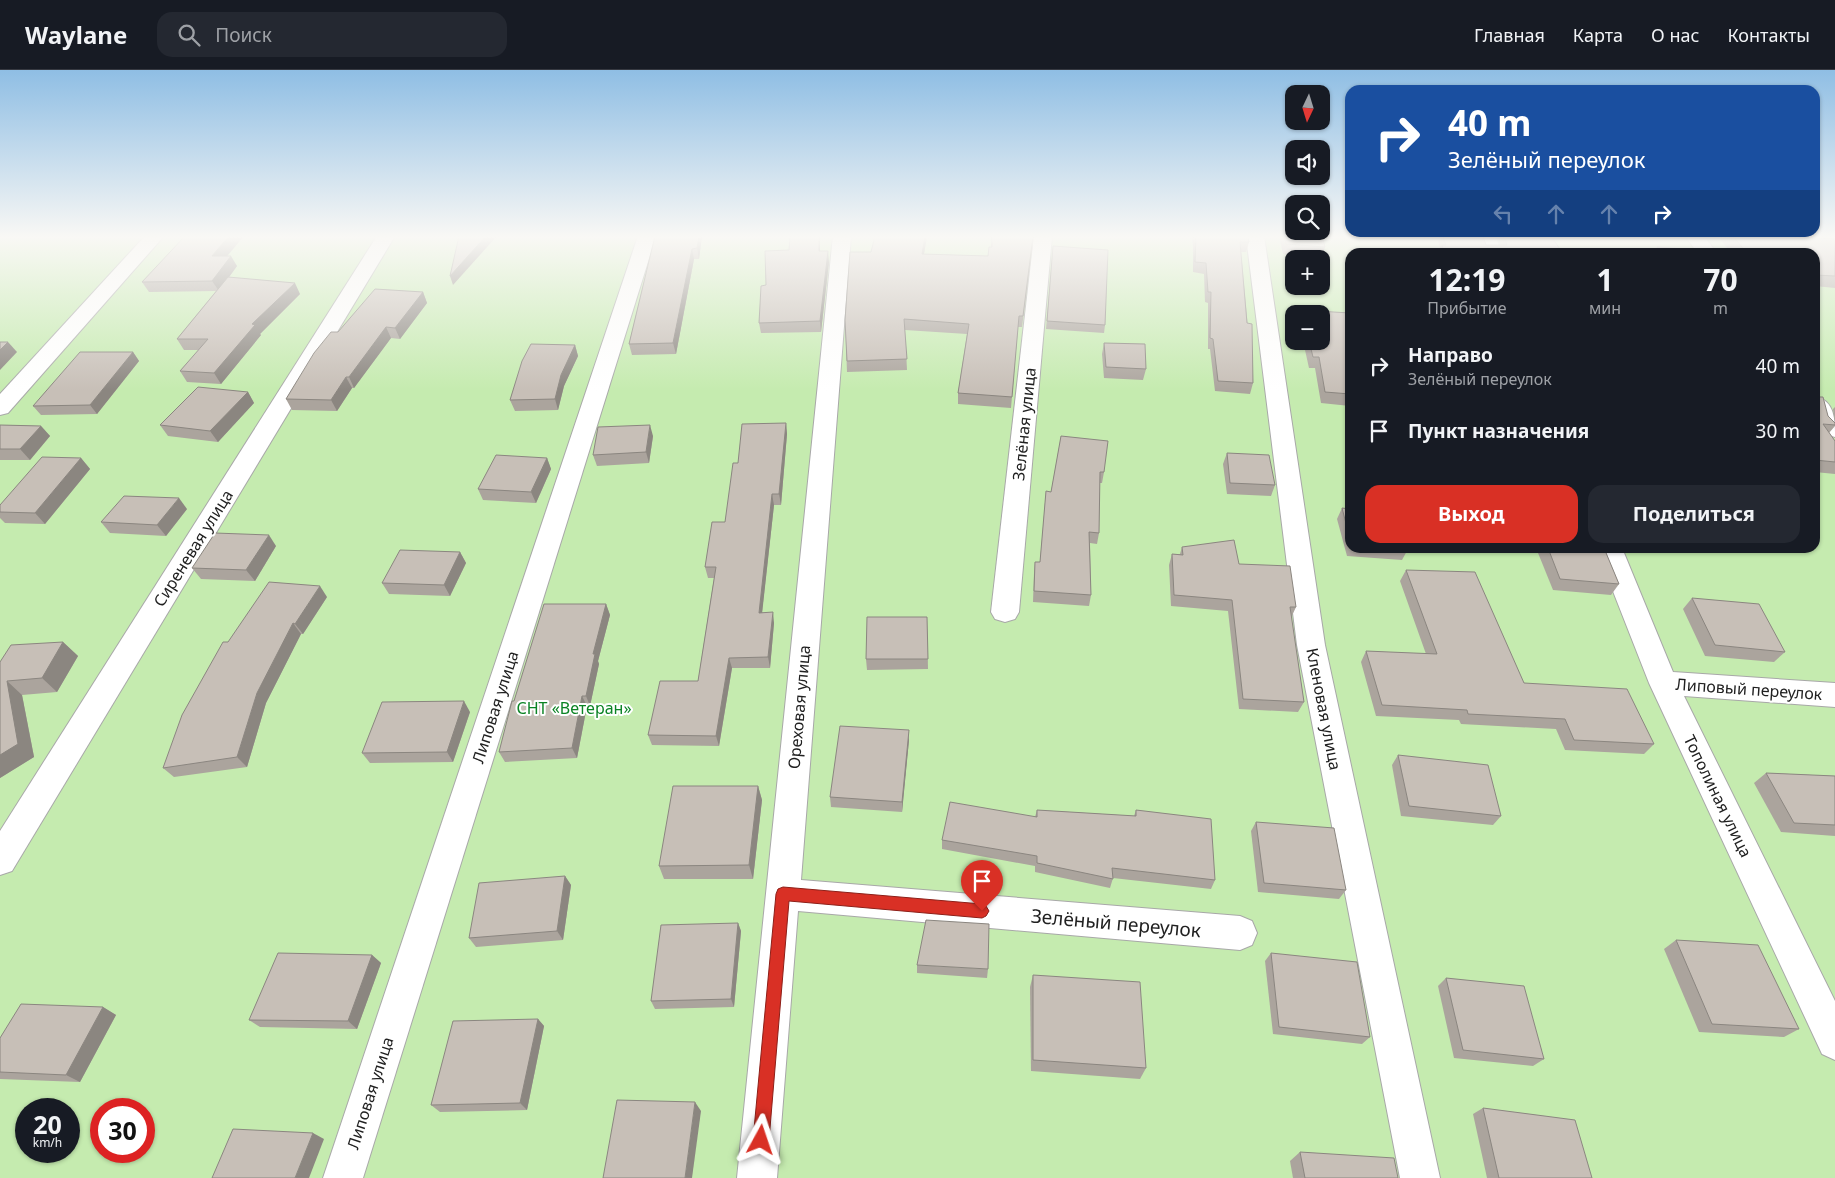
<!DOCTYPE html>
<html lang="ru">
<head>
<meta charset="utf-8">
<style>
	body { margin:0; font-family:"Noto Sans",sans-serif; background:#242831; color:#f1f3f6; height:100vh; display:flex; flex-direction:column; font-size:19px; white-space:nowrap }
	* { box-sizing:border-box; margin:0 }
	p { font-size:16px; color:#9ea1a6 }
	.icon { flex:none; width:28px; height:28px; fill:none; stroke:currentColor; stroke-width:2; stroke-linecap:round; stroke-linejoin:round }
	.map { position:relative; flex:1; overflow:hidden }
	.panel { position:absolute; left:1345px; top:178px; width:475px; height:305px; display:flex; flex-direction:column; background:#171b24; border-radius:15px; box-shadow:0 1px 4px #0004 }
	.panel>* { flex:none }
	.top-card { position:absolute; left:1345px; top:15px; width:475px; height:152px; border-radius:15px; box-shadow:0 1px 4px #0004; background:#1a4fa0; color:#fff; overflow:hidden }
	.needle { width:32px; rotate:184deg }
	.buttons { position:absolute; left:1285px; top:15px; display:grid; gap:10px }
	.buttons a { display:grid; place-items:center; width:45px; height:45px; border-radius:10px; background:#171b24; box-shadow:0 1px 4px #0004; font-size:25px }
	.speed { position:absolute; left:15px; top:1028px; display:flex; gap:10px; font-size:25px; font-weight:700; text-align:center }
	.speed>* { display:grid; place-content:center; width:65px; height:65px; border-radius:50%; background:#171b24; box-shadow:0 1px 4px #0004; line-height:1 }
	.speed small { font-size:12px; font-weight:400 }
	.speed .limit { border:8px solid #d22; background:#fff; color:#111 }
	.pin { position:absolute; display:grid; place-items:center; width:42px; height:42px; color:#fff; margin:-51px -21px; border-radius:50% 50% 50% 0; rotate:-45deg; box-shadow:0 0 5px #0007 }
	.pin .icon { rotate:45deg }
	.me { position:absolute; width:55px; margin:-28px; rotate:5deg; stroke-linejoin:round; filter:drop-shadow(0 0 4px #0008) }
	.turn { display:flex; align-items:center; gap:18px; height:105px; padding:0 20px; font-size:22px }
	.turn .icon { width:65px; height:65px; stroke-width:2.5 }
	.turn b { display:block; font-size:35px; line-height:42px }
	.lanes { display:flex; align-items:center; height:48px; padding:0 20px; background:#0003; justify-content:center; gap:25px; direction:ltr }
	.lanes .off { opacity:.35 }
	.eta { display:flex; justify-content:space-evenly; align-items:center; height:85px; text-align:center }
	.eta b { font-size:30px; font-weight:700; line-height:35px }
	.button { display:flex; gap:10px; margin-top:auto; padding:10px 20px }
	.button a { flex:1; height:58px; border-radius:15px; background:#d93025; color:#fff; font-size:20px; font-weight:700; line-height:58px; text-align:center }
	.button a+a { background:#242831; color:#f1f3f6 }
	ul { padding:0; list-style:none }
	li { display:flex; align-items:center; gap:15px; height:65px; padding:0 20px }
	li div { flex:1 }
	li b { display:block; font-size:19px }
	li em { font-style:normal }
	header { display:flex; align-items:center; gap:30px; box-sizing:border-box; height:70px; padding:0 25px; background:#171b24; border-bottom:1px solid #363941 }
	header strong { font-size:24px }
	nav { display:flex; gap:28px; margin-inline-start:auto; font-size:18px }
	.search { width:350px; height:45px; background:#242831; display:flex; align-items:center; gap:12px; box-sizing:border-box; padding:0 18px; border-radius:15px; color:#9ea1a6; font-size:19px }
	.map>svg:first-child { display:block }
	.grass { fill:#c5ebaf; fill-rule:evenodd }
	.lines { fill:none; stroke-linecap:round; stroke-linejoin:round }
	.minor-casing { stroke:#a8a8a8; stroke-width:2 }
	.minor { fill:#fff; fill-rule:evenodd }
	.wall { fill:#aba49d }
	.shaded-wall { fill:#8b8680 }
	.building { fill:#c7bfb7; stroke:#8b8680 }
	.route { fill:#d93025; stroke:#8d1f18 }
	.labels { text-anchor:middle; dominant-baseline:central; stroke-width:4; stroke-linejoin:round; paint-order:stroke }
	.street-label { font-size:16px; fill:#212121; stroke:#fff }
	.park-label { font-size:16px; fill:#0b8324; stroke:#fff }
	.near-street-label { font-size:19px; fill:#212121; stroke:#fff }
</style>
</head>
<body>
<header>
<strong>Waylane</strong>
<div class="search"><svg class="icon" aria-label="search" viewBox="0 0 24 24"><circle cx="10" cy="10" r="6"/><path d="M15 15l6 6"/></svg>Поиск</div>
<nav><a>Главная</a><a>Карта</a><a>О нас</a><a>Контакты</a></nav>
</header>
<div class="map">
<svg width="1835" height="1108" viewBox="0 0 1835 1108">
	<rect width="100%" height="100%" fill="#f2f0e8"/>
	<!-- grass -->
	<path class="grass" d="M0 166H1835V1108H0ZM1350 182H1815V478H1350ZM1294 189H1321V216H1294ZM1294 244H1321V271H1294ZM26 1039H69V1081H26ZM101 1039H144V1081H101Z"/>
	<g class="lines">
		<defs>
			<g id="minor">
				<polygon points="145,166 164,166 8,343 0,345 0,324"/>
				<polygon points="377,166 395,166 12,801 0,805 0,761"/>
				<polygon points="638,166 656,166 363,1108 323,1108"/>
				<polygon points="833,166 851,166 801,810 1240,846 1252,851 1257,863 1252,875 1240,880 798,841 777,1108 737,1108"/>
				<polygon points="1034,166 1052,166 1019,542 1015,549 1005,552 995,549 991,542"/>
				<polygon points="1246,166 1264,166 1325,575 1440,1108 1400,1108 1297,575"/>
				<polygon points="1477,166 1495,166 1502,182 1483,182"/>
				<polygon points="1685,166 1704,166 1716,182 1697,182"/>
				<path d="M1815 326C1835 331 1835 350 1835 367 1815 362 1815 343 1815 326Z"/>
				<polygon points="1596,478 1622,478 1673,602 1835,613 1835,637 1684,626 1835,931 1835,990 1822,984 1649,613"/>
			</g>
		</defs>
		<!-- minor casing -->
		<use href="#minor" class="minor-casing"/>
		<!-- minor -->
		<use href="#minor" class="minor"/>
	</g>
	<!-- wall -->
	<g class="wall">
		<polygon points="655,166 702,166 699,189 694,189 676,284 632,285 629,274"/>
		<polygon points="875,166 927,166 924,184 988,186 991,177 991,166 1034,166 1022,257 1018,257 1011,338 958,334 958,323 967,264 905,260 907,300 847,302 845,250 871,182"/>
		<polygon points="1192,166 1248,166 1249,172 1246,182 1241,182 1253,313 1250,324 1215,321 1210,279 1208,279 1208,233 1205,232 1204,204 1193,202 1193,176"/>
		<polygon points="1279,166 1322,166 1325,177 1322,187 1283,184"/>
		<polygon points="1437,166 1483,166 1486,175 1500,175 1497,166 1551,166 1562,182 1438,182 1440,178"/>
		<polygon points="1718,166 1778,166 1835,169 1835,218 1815,216 1815,182 1730,182"/>
		<polygon points="1053,176 1105,255 1104,263 1046,259"/>
		<polygon points="1657,177 1701,182 1654,182"/>
		<polygon points="820,181 829,192 821,262 761,263 759,253 766,215"/>
		<polygon points="227,186 237,196 229,207 300,224 260,264 261,265 221,314 187,312 180,301 199,280 184,280 177,269 216,221 149,222 142,212"/>
		<polygon points="423,222 427,233 400,269 391,268 354,318 352,318 337,341 292,340 286,329 338,262"/>
		<polygon points="1301,240 1350,243 1350,336 1321,333 1315,298 1309,298 1303,271 1321,271 1321,244 1300,244"/>
		<polygon points="1104,273 1146,299 1143,310 1104,308 1102,284"/>
		<polygon points="575,275 578,286 564,316 558,340 515,341 510,330"/>
		<polygon points="133,282 139,291 97,344 41,345 33,336"/>
		<polygon points="248,322 254,333 218,372 168,366 160,355"/>
		<polygon points="1815,327 1828,346 1835,353 1835,356 1829,363 1835,371 1835,404 1815,402"/>
		<polygon points="1835,337 1835,352 1833,339"/>
		<polygon points="786,353 787,364 781,435 774,435 762,542 774,553 770,598 732,598 719,676 652,675 648,665 698,611 714,508 708,508 705,497 725,452 738,393"/>
		<polygon points="0,355 41,356 50,366 30,390 0,390"/>
		<polygon points="653,366 649,393 597,396 593,385"/>
		<polygon points="1061,366 1104,402 1102,413 1100,413 1099,463 1097,474 1090,473 1091,525 1089,536 1033,532 1034,503 1035,492 1040,492 1046,421 1051,422"/>
		<polygon points="1227,383 1275,415 1271,426 1227,424 1223,394"/>
		<polygon points="81,388 90,399 45,454 5,453 0,448 0,435"/>
		<polygon points="547,388 551,399 536,433 483,430 478,419"/>
		<polygon points="1342,438 1350,439 1350,478 1408,478 1408,479 1402,490 1347,486 1337,449"/>
		<polygon points="187,439 166,466 110,463 101,452"/>
		<polygon points="276,476 255,511 201,509 192,498"/>
		<polygon points="1182,477 1239,494 1296,537 1291,548 1304,632 1298,642 1239,639 1228,541 1171,536 1169,495 1172,484 1180,484"/>
		<polygon points="1536,478 1604,478 1619,514 1611,525 1553,520"/>
		<polygon points="460,482 466,493 450,526 389,524 382,513"/>
		<polygon points="1406,500 1524,613 1654,674 1644,684 1565,680 1556,659 1461,654 1459,650 1376,646 1361,592 1366,581 1426,584 1400,511"/>
		<polygon points="327,527 303,564 301,564 266,633 247,697 174,707 163,698 228,572"/>
		<polygon points="1692,528 1785,582 1774,592 1705,586 1683,539"/>
		<polygon points="606,534 610,545 598,591 599,594 590,636 587,636 577,688 505,692 499,682 514,631"/>
		<polygon points="927,547 928,599 867,600 866,589"/>
		<polygon points="63,572 78,586 57,622 22,625 34,687 0,708 0,592"/>
		<polygon points="470,642 453,692 370,693 362,683"/>
		<polygon points="909,670 902,742 831,737 830,727"/>
		<polygon points="1398,685 1501,746 1493,755 1401,746 1392,695"/>
		<polygon points="1766,703 1835,706 1835,766 1781,762 1754,713"/>
		<polygon points="758,716 762,730 753,809 664,809 659,796"/>
		<polygon points="1037,740 1134,746 1136,740 1215,810 1211,819 1113,808 1110,818 1035,802 1035,796 942,779 942,770 1035,747"/>
		<polygon points="1256,752 1346,820 1339,829 1258,822 1251,761"/>
		<polygon points="565,806 571,815 563,870 476,877 469,868"/>
		<polygon points="738,853 741,861 734,937 655,939 651,931"/>
		<polygon points="1676,870 1799,959 1784,967 1699,962 1664,879"/>
		<polygon points="1271,883 1370,967 1362,974 1273,964 1265,891"/>
		<polygon points="372,885 381,893 357,959 260,957 249,950"/>
		<polygon points="917,895 988,899 987,908 917,903"/>
		<polygon points="1033,905 1146,998 1140,1009 1031,1001 1030,917"/>
		<polygon points="1446,908 1544,989 1533,996 1454,988 1438,916"/>
		<polygon points="103,937 116,945 80,1012 0,1009 0,968"/>
		<polygon points="538,949 544,956 527,1040 440,1042 431,1035"/>
		<polygon points="1483,1038 1592,1108 1487,1108 1473,1044"/>
		<polygon points="1300,1082 1398,1108 1293,1108 1290,1091"/>
	</g>
	<!-- shaded-wall -->
	<g class="shaded-wall">
		<polygon points="229,166 244,166 218,197 212,186"/>
		<polygon points="486,166 497,166 453,215 450,206"/>
		<polygon points="699,166 702,166 699,189 697,178"/>
		<polygon points="819,166 820,166 820,191 819,181"/>
		<polygon points="925,166 927,166 927,167 922,195 922,184"/>
		<polygon points="692,179 694,189 676,284 673,273"/>
		<polygon points="828,181 829,192 821,262 820,251"/>
		<polygon points="231,186 237,196 219,221 212,211"/>
		<polygon points="295,213 300,224 260,264 261,265 221,314 214,303 252,254"/>
		<polygon points="423,222 427,233 400,269 395,258"/>
		<polygon points="386,257 391,268 354,318 349,307"/>
		<polygon points="8,272 17,282 0,300 0,280"/>
		<polygon points="575,275 578,286 564,316 558,340 555,329 561,305"/>
		<polygon points="133,282 139,291 97,344 90,335"/>
		<polygon points="346,307 352,318 337,341 331,330"/>
		<polygon points="248,322 254,333 218,372 210,361"/>
		<polygon points="786,353 787,364 781,435 779,424"/>
		<polygon points="650,355 653,366 649,393 646,382"/>
		<polygon points="41,356 50,366 30,390 20,379"/>
		<polygon points="81,388 90,399 45,454 35,443"/>
		<polygon points="547,388 551,399 536,433 531,422"/>
		<polygon points="772,424 774,435 761,553 759,543"/>
		<polygon points="179,428 187,439 166,466 157,455"/>
		<polygon points="269,465 276,476 255,511 246,500"/>
		<polygon points="460,482 466,493 450,526 444,515"/>
		<polygon points="320,516 327,527 303,564 295,554"/>
		<polygon points="606,534 610,545 598,591 599,594 590,636 586,626 593,584"/>
		<polygon points="773,542 774,553 770,598 768,587"/>
		<polygon points="293,553 301,564 266,633 247,697 237,687 257,623"/>
		<polygon points="63,572 78,586 57,622 42,608"/>
		<polygon points="729,588 732,598 719,676 716,666"/>
		<polygon points="7,611 22,625 34,687 0,708 0,685"/>
		<polygon points="582,626 587,636 577,688 572,678"/>
		<polygon points="464,631 470,642 453,692 447,682"/>
		<polygon points="909,660 909,670 902,742 902,732"/>
		<polygon points="758,716 762,730 753,809 749,795"/>
		<polygon points="565,806 571,815 563,870 557,861"/>
		<polygon points="738,853 741,861 734,937 731,929"/>
		<polygon points="372,885 381,893 357,959 348,951"/>
		<polygon points="103,937 116,945 80,1012 66,1005"/>
		<polygon points="538,949 544,956 527,1040 520,1033"/>
		<polygon points="695,1032 701,1041 692,1108 685,1108"/>
		<polygon points="313,1063 324,1069 309,1108 295,1108"/>
	</g>
	<!-- building -->
	<g class="building">
		<polygon points="185,166 229,166 212,186 231,186 212,211 142,212"/>
		<polygon points="459,166 486,166 450,206"/>
		<polygon points="655,166 699,166 697,178 692,179 673,273 629,274"/>
		<polygon points="790,166 819,166 819,181 828,181 820,251 759,253 761,216 766,215 765,181 789,180"/>
		<polygon points="875,166 925,166 922,184 988,186 989,177 992,177 992,166 1033,166 1023,246 1019,246 1012,327 958,323 969,254 904,249 907,289 847,291 845,250 850,182 871,182"/>
		<polygon points="1196,166 1248,166 1249,172 1240,172 1247,253 1252,254 1253,313 1218,311 1213,269 1210,268 1211,222 1208,222 1206,193 1195,192"/>
		<polygon points="1284,166 1322,166 1325,177 1286,174"/>
		<polygon points="1443,166 1483,166 1486,175 1507,175 1504,166 1551,166 1562,182 1444,182 1442,175 1446,175"/>
		<polygon points="1733,166 1778,166 1835,169 1835,206 1815,205 1815,182 1746,182"/>
		<polygon points="1053,176 1108,180 1105,255 1047,251"/>
		<polygon points="1657,177 1699,180 1701,182 1660,182"/>
		<polygon points="228,207 295,213 252,254 255,255 214,303 180,301 208,269 177,269"/>
		<polygon points="375,219 423,222 395,258 386,257 349,307 346,307 331,330 286,329 314,283 331,262 338,262"/>
		<polygon points="1301,240 1350,243 1350,324 1325,322 1319,287 1313,287 1309,271 1321,271 1321,244 1302,244"/>
		<polygon points="0,272 8,272 0,280"/>
		<polygon points="1104,273 1145,274 1146,299 1106,297"/>
		<polygon points="531,274 575,275 561,305 555,329 510,330 522,291"/>
		<polygon points="80,282 133,282 90,335 33,336"/>
		<polygon points="198,317 248,322 210,361 160,355"/>
		<polygon points="1815,327 1823,327 1828,346 1835,353 1835,355 1823,354 1835,371 1835,392 1815,390"/>
		<polygon points="786,353 779,424 772,424 759,543 773,542 768,587 729,588 716,666 648,665 660,611 698,611 716,497 705,497 712,452 725,452 733,393 738,393 742,354"/>
		<polygon points="0,355 41,356 20,379 0,379"/>
		<polygon points="650,355 646,382 593,385 598,357"/>
		<polygon points="1061,366 1108,371 1104,402 1100,402 1099,463 1089,462 1091,525 1034,521 1035,492 1040,492 1046,421 1051,422"/>
		<polygon points="1227,383 1269,385 1275,415 1230,413"/>
		<polygon points="496,385 547,388 531,422 478,419"/>
		<polygon points="42,387 81,388 35,443 0,442 0,435"/>
		<polygon points="124,426 179,428 157,455 101,452"/>
		<polygon points="1342,438 1350,439 1350,469"/>
		<polygon points="215,463 269,465 246,500 192,498"/>
		<polygon points="1234,470 1239,494 1290,496 1296,537 1290,537 1304,632 1243,629 1232,530 1174,525 1172,484 1183,485 1182,477"/>
		<polygon points="1384,478 1408,478 1408,479"/>
		<polygon points="1548,478 1604,478 1619,514 1560,509"/>
		<polygon points="400,480 460,482 444,515 382,513"/>
		<polygon points="1406,500 1475,502 1524,613 1627,619 1654,674 1574,670 1565,649 1468,644 1467,640 1382,635 1366,581 1437,584"/>
		<polygon points="269,512 320,516 295,554 293,553 257,623 237,687 163,698 182,645 223,572 228,572"/>
		<polygon points="1692,528 1759,534 1785,582 1715,575"/>
		<polygon points="544,534 606,534 593,584 595,584 586,626 582,626 572,678 499,682 512,631 514,631"/>
		<polygon points="867,547 927,547 928,589 866,589"/>
		<polygon points="63,572 42,608 7,611 18,674 0,685 0,592 11,575"/>
		<polygon points="464,631 447,682 362,683 382,632"/>
		<polygon points="840,656 909,660 902,732 830,727"/>
		<polygon points="1398,685 1488,695 1501,746 1409,736"/>
		<polygon points="1766,703 1835,706 1835,755 1794,753"/>
		<polygon points="673,716 758,716 749,795 659,796"/>
		<polygon points="950,732 1037,747 1037,740 1136,746 1136,740 1211,749 1215,810 1112,798 1113,809 1037,793 1037,786 942,770"/>
		<polygon points="1256,752 1334,758 1346,820 1264,813"/>
		<polygon points="565,806 557,861 469,868 479,813"/>
		<polygon points="926,850 989,854 988,899 917,895"/>
		<polygon points="738,853 731,929 651,931 661,855"/>
		<polygon points="1676,870 1758,875 1799,959 1712,954"/>
		<polygon points="278,883 372,885 348,951 249,950"/>
		<polygon points="1271,883 1357,892 1370,967 1279,957"/>
		<polygon points="1033,905 1140,912 1146,998 1033,990"/>
		<polygon points="1446,908 1524,916 1544,989 1463,980"/>
		<polygon points="21,934 103,937 66,1005 0,1002 0,968"/>
		<polygon points="538,949 520,1033 431,1035 453,951"/>
		<polygon points="617,1030 695,1032 685,1108 603,1108"/>
		<polygon points="1483,1038 1575,1050 1592,1108 1499,1108"/>
		<polygon points="233,1059 313,1063 295,1108 212,1108"/>
		<polygon points="1300,1082 1394,1088 1398,1108 1305,1108"/>
	</g>
	<!-- sky -->
	<linearGradient id="sky" x2="0" y2="1"><stop stop-color="#8fbee4"/><stop offset="0.52" stop-color="#f9f8f5"/><stop offset="1" stop-color="#f9f8f5" stop-opacity="0"/></linearGradient>
	<rect width="1835" height="321" fill="url(#sky)"/>
	<!-- route -->
	<polygon class="route" points="783,817 982,834 986,836 989,841 986,846 982,848 789,831 769,1070 766,1076 761,1078 755,1076 753,1070 776,824 778,819"/>
	<g class="labels">
		<!-- street labels -->
		<g class="street-label">
			<text transform="translate(1024 354) rotate(-84)">Зелёная улица</text>
			<text transform="translate(193 478) rotate(-58)">Сиреневая улица</text>
			<text transform="translate(1749 619) rotate(4)">Липовый переулок</text>
			<text transform="translate(495 637) rotate(-72)">Липовая улица</text>
			<text transform="translate(799 637) rotate(-85)">Ореховая улица</text>
			<text transform="translate(1324 639) rotate(79)">Кленовая улица</text>
			<text transform="translate(1718 726) rotate(64)">Тополиная улица</text>
			<text transform="translate(370 1023) rotate(-72)">Липовая улица</text>
		</g>
		<!-- park labels -->
		<g class="park-label">
			<text x="574" y="638">СНТ «Ветеран»</text>
		</g>
		<!-- near-street labels -->
		<g class="near-street-label">
			<text transform="translate(1116 853) rotate(5)">Зелёный переулок</text>
		</g>
	</g>
</svg>
<div class="buttons">
<a><svg class="needle" viewBox="-14 -14 28 28"><path d="M0-13l5 13h-10z" fill="#e53935"/><path d="M0 13l5-13h-10z" fill="#9ea1a6"/></svg></a>
<a><svg class="icon" aria-label="sound" viewBox="0 0 24 24"><path d="M4 9h4l5-4v14l-5-4H4zM17 9q2 3 0 6"/></svg></a>
<a><svg class="icon" aria-label="search" viewBox="0 0 24 24"><circle cx="10" cy="10" r="6"/><path d="M15 15l6 6"/></svg></a>
<a>+</a>
<a>−</a>
</div>
<div class="speed"><div>20<small>km/h</small></div><div class="limit">30</div></div>
<div class="pin" style="left:982px;top:841px;background:#d93025"><svg class="icon" aria-label="arrive" viewBox="0 0 24 24"><path d="M6 21V4h12l-3 4 3 4H6"/></svg></div>
<svg class="me" style="left:761px;top:1070px" viewBox="-20 -20 40 40"><path d="M0-17L14 15 0 8-14 15z" fill="#d93025" stroke="#fff" stroke-width="4"/></svg>
<div class="top-card">
<div class="turn"><svg class="icon" aria-label="right" viewBox="0 0 24 24"><path d="M7 20v-9h11M14 6l5 5-5 5"/></svg><div><b>40 m</b>Зелёный переулок</div></div>
<div class="lanes"><svg class="icon off" aria-label="left" viewBox="0 0 24 24"><path d="M17 20v-9H6M10 6l-5 5 5 5"/></svg><svg class="icon off" aria-label="ahead" viewBox="0 0 24 24"><path d="M12 20V5M6 11l6-6 6 6"/></svg><svg class="icon off" aria-label="ahead" viewBox="0 0 24 24"><path d="M12 20V5M6 11l6-6 6 6"/></svg><svg class="icon" aria-label="right" viewBox="0 0 24 24"><path d="M7 20v-9h11M14 6l5 5-5 5"/></svg></div>
</div>
<section class="panel">
<div class="eta">
<div><b>12:19</b><p>Прибытие</p></div>
<div><b>1</b><p>мин</p></div>
<div><b>70</b><p>m</p></div>
</div>
<ul>
<li><svg class="icon" aria-label="right" viewBox="0 0 24 24"><path d="M7 20v-9h11M14 6l5 5-5 5"/></svg><div><b>Направо</b><p>Зелёный переулок</p></div><em>40 m</em></li>
<li><svg class="icon" aria-label="arrive" viewBox="0 0 24 24"><path d="M6 21V4h12l-3 4 3 4H6"/></svg><div><b>Пункт назначения</b></div><em>30 m</em></li>
</ul>
<div class="button"><a>Выход</a><a>Поделиться</a></div>
</section>
</div>
</body>
</html>
